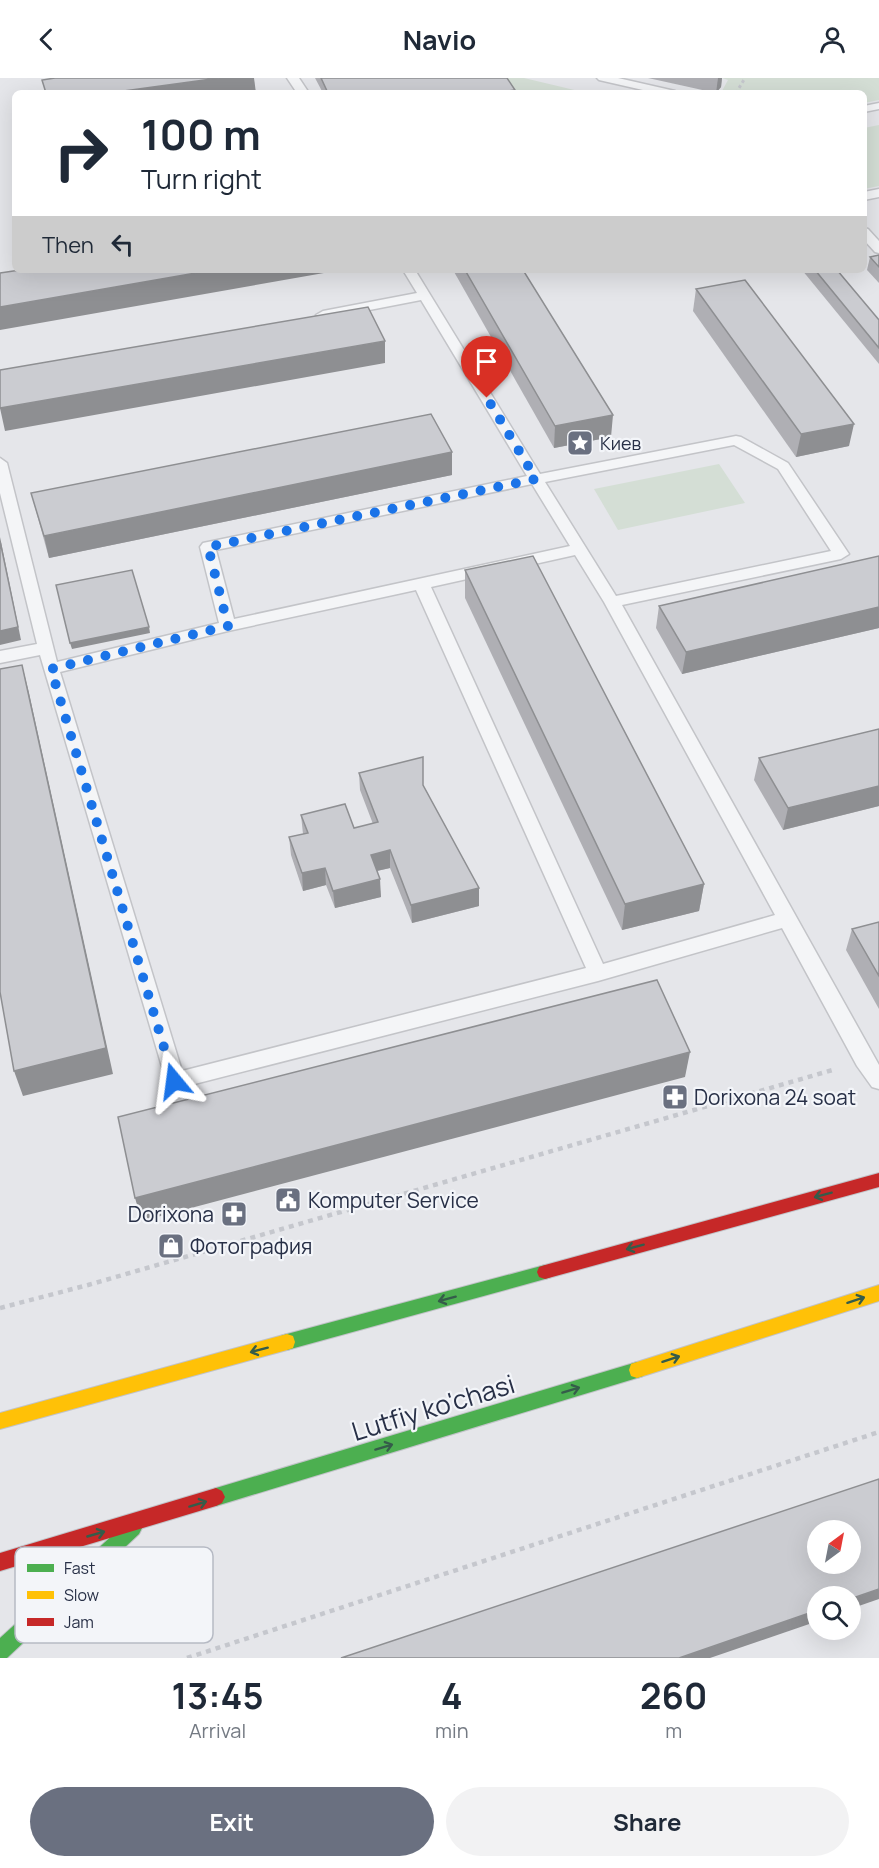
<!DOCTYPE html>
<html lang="en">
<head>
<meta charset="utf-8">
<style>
	body { margin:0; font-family:Manrope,sans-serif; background:#f2f2f3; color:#1f2937; height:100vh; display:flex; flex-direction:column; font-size:22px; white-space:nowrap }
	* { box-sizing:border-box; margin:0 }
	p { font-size:20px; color:#747a83 }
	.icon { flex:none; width:33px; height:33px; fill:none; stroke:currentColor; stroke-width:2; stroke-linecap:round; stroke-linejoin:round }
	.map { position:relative; height:1580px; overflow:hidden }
	.drawer { display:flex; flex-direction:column; background:#fff; flex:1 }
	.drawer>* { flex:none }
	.top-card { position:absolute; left:12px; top:12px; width:855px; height:183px; border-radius:9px; box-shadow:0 6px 24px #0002; background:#fff; color:#1f2937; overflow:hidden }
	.needle { width:39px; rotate:32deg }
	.controls { position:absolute; left:807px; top:1442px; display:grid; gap:12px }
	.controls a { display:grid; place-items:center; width:54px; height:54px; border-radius:50%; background:#fff; box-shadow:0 6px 24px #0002; font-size:30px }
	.pin { position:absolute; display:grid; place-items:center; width:51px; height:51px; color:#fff; margin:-62px -26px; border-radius:50% 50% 50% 0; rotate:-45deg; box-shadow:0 0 6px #0007 }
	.pin .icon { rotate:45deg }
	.me { position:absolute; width:66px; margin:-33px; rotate:344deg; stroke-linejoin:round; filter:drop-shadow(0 0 4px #0008) }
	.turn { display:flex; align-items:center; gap:21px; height:126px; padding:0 30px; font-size:27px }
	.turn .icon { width:78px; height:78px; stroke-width:2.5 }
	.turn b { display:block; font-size:42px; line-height:51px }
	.then { display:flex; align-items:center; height:57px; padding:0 30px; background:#0003; gap:12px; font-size:22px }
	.eta { display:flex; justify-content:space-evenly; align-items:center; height:102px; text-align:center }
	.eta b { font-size:36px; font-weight:700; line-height:42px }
	.primary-button { display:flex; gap:12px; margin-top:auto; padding:12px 30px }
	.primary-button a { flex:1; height:69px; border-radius:36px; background:#6a7080; color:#fff; font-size:24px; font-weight:700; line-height:69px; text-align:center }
	.primary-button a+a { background:#f2f2f3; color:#1f2937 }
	header { display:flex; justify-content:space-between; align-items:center; height:78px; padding:0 30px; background:#fff; font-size:27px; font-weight:700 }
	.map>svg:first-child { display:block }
	.green { fill:#d4ded5 }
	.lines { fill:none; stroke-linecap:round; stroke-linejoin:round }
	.lane-casing { stroke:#c3c4c8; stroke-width:3 }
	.fast-casing { stroke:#c1c3c8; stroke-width:2 }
	.slow-casing { stroke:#c1c3c8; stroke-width:2 }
	.jam-casing { stroke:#c1c3c8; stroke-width:2 }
	.path-far1 { stroke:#c5c7cd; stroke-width:3; stroke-dasharray:3 3; stroke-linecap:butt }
	.path { stroke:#c5c7cd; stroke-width:4.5; stroke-dasharray:5 5; stroke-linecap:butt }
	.lane { fill:#f4f5f7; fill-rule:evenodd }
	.fast { fill:#4caf50; fill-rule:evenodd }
	.slow { fill:#ffc107; fill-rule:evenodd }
	.jam { fill:#c62828; fill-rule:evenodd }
	.wall { fill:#afafb4 }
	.shaded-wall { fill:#8e8f92 }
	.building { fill:#cbccd1; stroke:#8e8f92; stroke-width:1.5; fill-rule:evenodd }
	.oneway { stroke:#355c4a }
	.route { stroke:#1a73e8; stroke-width:10; stroke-dasharray:0 18 }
	.labels { text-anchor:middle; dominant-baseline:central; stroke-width:4.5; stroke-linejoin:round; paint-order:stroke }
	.far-poi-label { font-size:18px; fill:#283047; stroke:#f3f5f9; text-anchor:start }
	.poi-label { font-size:21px; fill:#283047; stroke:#f3f5f9; text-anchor:start }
	.near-street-label { font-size:26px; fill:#283047; stroke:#f3f5f9 }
	.key { fill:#f3f5f9; stroke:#b6bac4; stroke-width:1.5 }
	.key-label { font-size:16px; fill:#283047 }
</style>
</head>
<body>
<header><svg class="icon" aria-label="back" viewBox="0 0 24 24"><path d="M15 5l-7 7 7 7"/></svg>Navio<svg class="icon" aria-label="person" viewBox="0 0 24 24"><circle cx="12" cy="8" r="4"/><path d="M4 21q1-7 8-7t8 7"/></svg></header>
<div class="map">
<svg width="879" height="1580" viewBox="0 0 879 1580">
	<rect width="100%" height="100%" fill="#e5e6ea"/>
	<!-- green -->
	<g class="green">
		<polygon points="499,0 524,0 587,15 508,15"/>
		<polygon points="722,0 879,0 879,22 864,25 864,15 733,15 722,13 728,2"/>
		<polygon points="879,47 879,108 864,111 864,50"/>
		<polygon points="719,386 745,425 618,452 594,411"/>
	</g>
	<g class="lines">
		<defs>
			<g id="lane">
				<polygon points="287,0 299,0 309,15 297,15"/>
				<polygon points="597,0 618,0 675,13 677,15 656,15 599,2"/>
				<polygon points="879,25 879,31 864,34 864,28"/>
				<polygon points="879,111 879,119 864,122 864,114"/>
				<polygon points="864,150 868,151 879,163 879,175 875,174 864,162"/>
				<path d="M403 192H415L540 396 736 358 741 359 788 385 849 476 841 481 622 527 879 987V1011L872 1009 857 988 782 850 598 903 175 1011 168 1009 40 577 0 585V573L37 566 0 415V380L7 385 57 584 219 545 200 469 203 465 527 398 421 222 323 241 316 237 323 233 417 215ZM734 367 778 391 831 473 616 518 545 404ZM532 406 570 468 234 541 216 472ZM575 477 604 524 775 837 603 886 431 509ZM416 512 586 890 182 993 60 594 228 553Z"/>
			</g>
			<g id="fast">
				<polygon points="545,1187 551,1189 553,1194 551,1199 545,1201 287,1272 281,1270 279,1264 281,1258 287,1256"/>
				<polygon points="637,1284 643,1286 645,1292 643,1298 637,1300 216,1428 210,1425 207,1419 210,1413 216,1410"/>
				<polygon points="133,1441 139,1444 142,1450 139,1456 7,1580 0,1580 0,1560 127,1444"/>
			</g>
			<g id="slow">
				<polygon points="879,1207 879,1223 637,1300 631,1298 629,1292 631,1286 637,1284"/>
				<polygon points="287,1256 293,1258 295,1264 293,1270 287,1272 0,1351 0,1335"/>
			</g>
			<g id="jam">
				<polygon points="879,1095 879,1109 545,1201 539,1199 537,1194 539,1189 545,1187"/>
				<polygon points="216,1410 222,1413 225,1419 222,1425 216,1428 0,1493 0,1475"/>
			</g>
		</defs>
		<!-- lane casing -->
		<use href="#lane" class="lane-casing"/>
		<!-- fast casing -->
		<use href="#fast" class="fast-casing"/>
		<!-- slow casing -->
		<use href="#slow" class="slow-casing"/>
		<!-- jam casing -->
		<use href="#jam" class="jam-casing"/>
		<!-- path-far1 -->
		<polyline class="path-far1" points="736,15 745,0"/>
		<!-- path -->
		<g class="path">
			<polyline points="0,1230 88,1207 836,991"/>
			<polyline points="187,1580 879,1354"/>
		</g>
		<!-- lane -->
		<use href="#lane" class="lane"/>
		<!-- fast -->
		<use href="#fast" class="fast"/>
		<!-- slow -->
		<use href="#slow" class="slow"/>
		<!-- jam -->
		<use href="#jam" class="jam"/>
	</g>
	<!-- wall -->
	<g class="wall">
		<polygon points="315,0 507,0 514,15 323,15"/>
		<polygon points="648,0 722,0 721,9 716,15"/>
		<polygon points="879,177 879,205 867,192 870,179"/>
		<polygon points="453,192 523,192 611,359 554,370"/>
		<polygon points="802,192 837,192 879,242 879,286"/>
		<polygon points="696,211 849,368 796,379 693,233"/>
		<polygon points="452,374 452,397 49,480 31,415"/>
		<polygon points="879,478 879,550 682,596 656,550 659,528"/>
		<polygon points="465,492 704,806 699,833 622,852 465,520"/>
		<polygon points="879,651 879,728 783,752 754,702 759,680"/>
		<polygon points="359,695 423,707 479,828 412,845 390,790 377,793 381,819 335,830 326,807 303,813 291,777 289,759 303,756 301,737 354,750 373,746 360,712"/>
		<polygon points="879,844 879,931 846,872 852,851"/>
	</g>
	<!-- shaded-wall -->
	<g class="shaded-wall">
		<polygon points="219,0 254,0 256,15 109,15"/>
		<polygon points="718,0 722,0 721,9 716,15"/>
		<polygon points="515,12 514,15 493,15"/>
		<polygon points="213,192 341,192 0,252 0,229"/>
		<polygon points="385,263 385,285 5,353 0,330"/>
		<polygon points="613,337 611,359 554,370 555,348"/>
		<polygon points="854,346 849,368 796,379 801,356"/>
		<polygon points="452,374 452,397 49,480 44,458"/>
		<polygon points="0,459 21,562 0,567"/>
		<polygon points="879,529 879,550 682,596 686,574"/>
		<polygon points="149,549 150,555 72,571 70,565"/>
		<polygon points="22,587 29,615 113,996 23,1018 14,993"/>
		<polygon points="879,708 879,728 783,752 788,730"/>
		<polygon points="390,772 390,790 372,794 371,777"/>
		<polygon points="325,790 326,807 303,813 302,795"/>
		<polygon points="380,801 381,819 335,830 333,813"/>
		<polygon points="704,806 699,833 622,852 625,826"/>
		<polygon points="479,810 479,828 412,845 411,827"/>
		<polygon points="690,974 685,999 142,1143 135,1120"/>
		<polygon points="879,1511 879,1521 850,1531 850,1521"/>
		<polygon points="818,1532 818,1543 710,1580 679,1580"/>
	</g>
	<!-- building -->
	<g class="building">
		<polygon points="55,0 219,0 109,15 46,15 42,2"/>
		<polygon points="321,0 507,0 515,12 493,15 328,15"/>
		<polygon points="879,177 879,189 870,179"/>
		<polygon points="20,192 213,192 0,229 0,195"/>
		<polygon points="465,192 523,192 613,337 555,348"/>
		<polygon points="815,192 837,192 879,242 879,270"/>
		<polygon points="745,202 854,346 801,356 696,211"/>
		<polygon points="368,229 385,263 0,330 0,292"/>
		<polygon points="431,336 452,374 44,458 31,415"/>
		<polygon points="0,463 18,549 0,553"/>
		<polygon points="533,478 704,806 625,826 465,492"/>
		<polygon points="879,478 879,529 686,574 659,528"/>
		<polygon points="132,492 149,549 70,565 56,507"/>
		<polygon points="22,587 106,970 14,993 0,914 0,591"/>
		<polygon points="879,651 879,708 788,730 759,680"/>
		<polygon points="423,679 423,707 479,810 411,827 390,772 371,777 380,801 333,813 325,790 302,795 289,759 308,755 301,737 345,726 354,750 378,744 359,695"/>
		<polygon points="879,844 879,898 852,851"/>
		<polygon points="657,902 690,974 135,1120 118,1039"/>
		<path d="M879 1401V1511L850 1521V1518H818V1532L679 1580H341ZM818 1452H850V1485H818Z"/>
	</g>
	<!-- one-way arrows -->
	<defs><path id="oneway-shaft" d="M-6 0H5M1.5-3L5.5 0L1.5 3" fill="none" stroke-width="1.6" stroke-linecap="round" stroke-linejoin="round" transform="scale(1.5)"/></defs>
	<g class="oneway">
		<use href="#oneway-shaft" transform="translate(823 1117) rotate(165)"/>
		<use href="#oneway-shaft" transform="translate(635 1169) rotate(165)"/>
		<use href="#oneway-shaft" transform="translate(447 1221) rotate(165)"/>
		<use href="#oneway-shaft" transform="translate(856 1222) rotate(-18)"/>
		<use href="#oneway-shaft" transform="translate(259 1272) rotate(165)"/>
		<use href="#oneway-shaft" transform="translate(671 1281) rotate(-18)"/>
		<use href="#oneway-shaft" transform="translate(571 1312) rotate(-17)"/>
		<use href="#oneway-shaft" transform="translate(384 1369) rotate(-17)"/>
		<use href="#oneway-shaft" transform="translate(198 1426) rotate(-17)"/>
		<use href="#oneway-shaft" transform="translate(96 1456) rotate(-16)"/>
	</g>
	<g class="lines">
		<!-- route -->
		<polyline class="route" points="174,1003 51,591 228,548 208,469 536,401 487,320"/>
	</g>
	<!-- icons -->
	<defs>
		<symbol id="sight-square" viewBox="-11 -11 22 22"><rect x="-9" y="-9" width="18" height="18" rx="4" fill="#6a7080" stroke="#f3f5f9"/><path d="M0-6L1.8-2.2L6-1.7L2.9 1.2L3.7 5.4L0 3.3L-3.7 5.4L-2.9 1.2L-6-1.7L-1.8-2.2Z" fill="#fff"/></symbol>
		<symbol id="pharmacy-square" viewBox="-11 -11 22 22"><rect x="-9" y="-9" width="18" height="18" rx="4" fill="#6a7080" stroke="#f3f5f9"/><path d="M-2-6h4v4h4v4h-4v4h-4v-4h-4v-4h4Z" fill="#fff"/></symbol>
		<symbol id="civic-square" viewBox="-11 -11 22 22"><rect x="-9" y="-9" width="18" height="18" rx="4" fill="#6a7080" stroke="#f3f5f9"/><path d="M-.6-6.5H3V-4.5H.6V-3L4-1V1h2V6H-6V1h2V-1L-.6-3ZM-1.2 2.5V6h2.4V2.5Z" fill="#fff"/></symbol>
		<symbol id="shop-square" viewBox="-11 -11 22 22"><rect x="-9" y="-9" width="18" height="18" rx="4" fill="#6a7080" stroke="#f3f5f9"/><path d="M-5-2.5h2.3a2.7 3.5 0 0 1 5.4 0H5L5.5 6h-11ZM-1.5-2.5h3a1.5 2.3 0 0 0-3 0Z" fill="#fff"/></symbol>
	</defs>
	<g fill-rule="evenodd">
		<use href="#sight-square" x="565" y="350" width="30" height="30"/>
		<use href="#pharmacy-square" x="660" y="1004" width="30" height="30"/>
		<use href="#civic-square" x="273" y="1107" width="30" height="30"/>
		<use href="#pharmacy-square" x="219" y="1121" width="30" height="30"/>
		<use href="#shop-square" x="156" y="1153" width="30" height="30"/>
	</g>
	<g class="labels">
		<!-- far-poi labels -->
		<g class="far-poi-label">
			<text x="600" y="365">Киев</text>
		</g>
		<!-- poi labels -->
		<g class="poi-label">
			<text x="694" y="1019">Dorixona 24 soat</text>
			<text x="308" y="1122">Komputer Service</text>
			<text x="214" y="1136" text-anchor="end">Dorixona</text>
			<text x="190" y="1168">Фотография</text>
		</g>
		<!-- near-street labels -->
		<g class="near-street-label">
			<text transform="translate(433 1329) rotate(-17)">Lutfiy ko'chasi</text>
		</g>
	</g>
	<!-- legend -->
	<rect x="15" y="1469" width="198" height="96" rx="9" class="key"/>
	<rect x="27" y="1486" width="27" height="8" fill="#4caf50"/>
	<rect x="27" y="1513" width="27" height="8" fill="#ffc107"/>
	<rect x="27" y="1540" width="27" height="8" fill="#c62828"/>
	<g class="key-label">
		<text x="64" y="1496">Fast</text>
		<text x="64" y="1523">Slow</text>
		<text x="64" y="1550">Jam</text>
	</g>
</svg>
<div class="controls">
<a><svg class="needle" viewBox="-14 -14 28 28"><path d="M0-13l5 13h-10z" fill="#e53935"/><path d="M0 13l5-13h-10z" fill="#747a83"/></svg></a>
<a><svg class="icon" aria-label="search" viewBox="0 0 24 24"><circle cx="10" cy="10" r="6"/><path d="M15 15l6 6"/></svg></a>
</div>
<div class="pin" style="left:487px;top:320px;background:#d93025"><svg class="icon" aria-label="arrive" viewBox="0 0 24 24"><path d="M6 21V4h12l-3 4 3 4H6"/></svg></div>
<svg class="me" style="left:174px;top:1003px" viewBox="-20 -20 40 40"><path d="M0-17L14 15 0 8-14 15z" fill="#1a73e8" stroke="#fff" stroke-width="4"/></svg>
<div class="top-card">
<div class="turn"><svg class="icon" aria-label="right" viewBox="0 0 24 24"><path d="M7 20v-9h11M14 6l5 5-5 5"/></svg><div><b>100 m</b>Turn right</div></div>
<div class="then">Then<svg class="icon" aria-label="left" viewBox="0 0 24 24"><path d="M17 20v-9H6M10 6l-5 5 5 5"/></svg></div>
</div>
</div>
<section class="drawer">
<div class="eta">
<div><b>13:45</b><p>Arrival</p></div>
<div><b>4</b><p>min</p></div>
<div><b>260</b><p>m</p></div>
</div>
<div class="primary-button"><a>Exit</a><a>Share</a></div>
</section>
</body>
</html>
